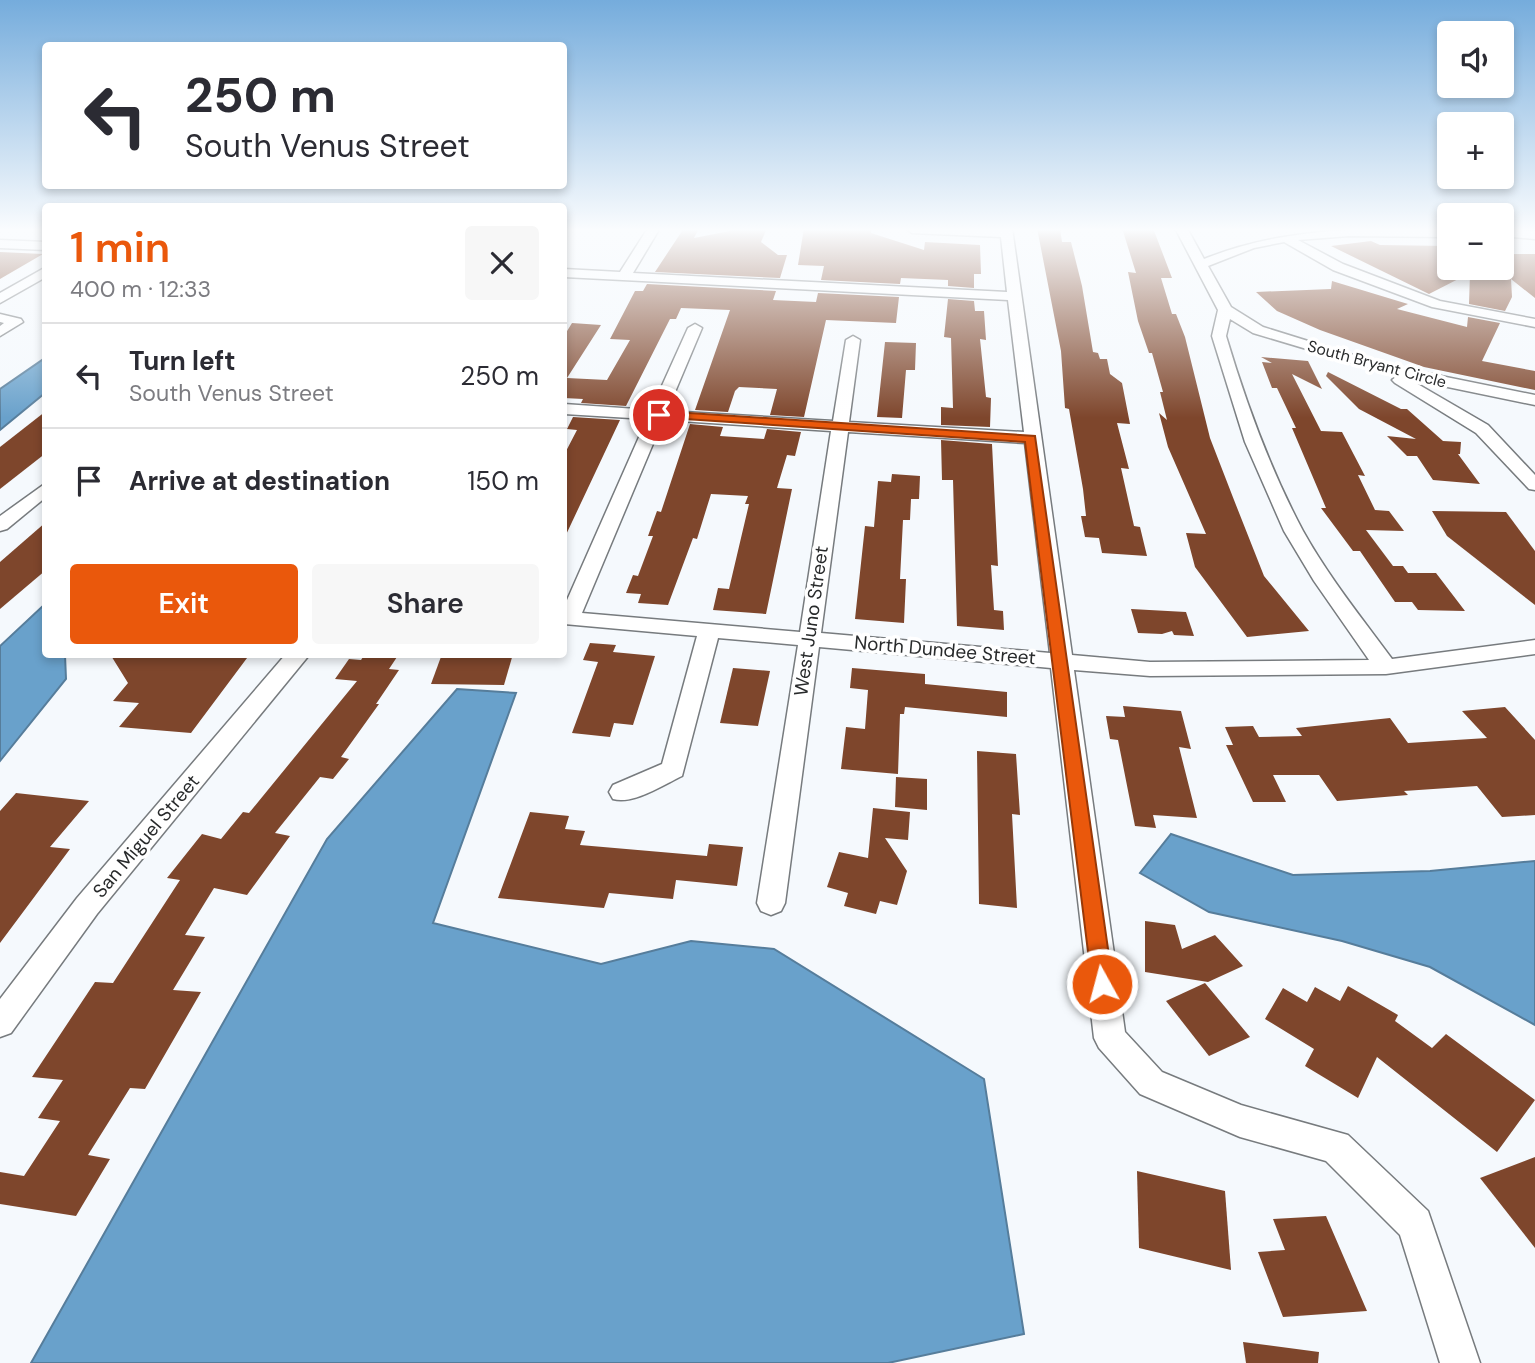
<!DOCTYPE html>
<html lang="en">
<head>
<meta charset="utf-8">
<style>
	body { margin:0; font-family:"DM Sans",sans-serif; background:#f7f7f7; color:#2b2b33; height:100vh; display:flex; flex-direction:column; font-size:26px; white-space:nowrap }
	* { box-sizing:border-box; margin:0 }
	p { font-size:23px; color:#7c7c81 }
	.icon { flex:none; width:38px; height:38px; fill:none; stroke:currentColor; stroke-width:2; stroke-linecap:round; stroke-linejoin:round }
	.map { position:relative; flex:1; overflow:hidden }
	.sheet { position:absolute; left:42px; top:203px; width:525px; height:455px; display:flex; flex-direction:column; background:#fff; border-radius:7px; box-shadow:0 4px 10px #0003 }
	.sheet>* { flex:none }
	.hud { position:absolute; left:42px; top:42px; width:525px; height:147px; border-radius:7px; box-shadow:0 4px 10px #0003; background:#fff; color:#2b2b33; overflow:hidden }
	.buttons { position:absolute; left:1437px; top:21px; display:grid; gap:14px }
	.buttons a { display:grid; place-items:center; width:77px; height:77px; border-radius:7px; background:#fff; box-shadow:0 4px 10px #0003; font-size:35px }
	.pin { position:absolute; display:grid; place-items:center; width:60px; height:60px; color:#fff; margin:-30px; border:4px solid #fff; border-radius:50%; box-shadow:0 2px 7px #0007 }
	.me { position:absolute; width:77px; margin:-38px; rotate:353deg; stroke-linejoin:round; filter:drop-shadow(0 0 5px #0008) }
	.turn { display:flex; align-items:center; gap:24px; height:147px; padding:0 28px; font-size:32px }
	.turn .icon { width:91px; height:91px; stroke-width:2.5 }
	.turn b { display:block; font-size:49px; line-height:60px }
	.round { display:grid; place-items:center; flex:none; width:74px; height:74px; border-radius:7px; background:#f7f7f7 }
	.summary { display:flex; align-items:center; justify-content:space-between; height:119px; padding:0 28px }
	h1 { font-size:42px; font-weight:600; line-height:52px; color:#ea580c }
	.cta { display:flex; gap:14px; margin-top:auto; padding:14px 28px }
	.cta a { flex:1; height:80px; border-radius:7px; background:#ea580c; color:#fff; font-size:28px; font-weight:600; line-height:80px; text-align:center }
	.cta a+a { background:#f7f7f7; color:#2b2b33 }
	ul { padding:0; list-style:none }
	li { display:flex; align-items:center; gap:21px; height:105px; padding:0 28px; border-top:2px solid #e1e1e2 }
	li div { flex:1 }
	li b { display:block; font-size:26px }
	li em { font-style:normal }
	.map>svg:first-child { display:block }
	.water { fill:#69a1cb; stroke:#567d9b; stroke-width:2 }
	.building { fill:#7e462c }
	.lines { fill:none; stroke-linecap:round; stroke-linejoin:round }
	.minor-casing { stroke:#777b7e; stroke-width:3 }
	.minor { fill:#fff; fill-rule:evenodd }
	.route { fill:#ea580c; stroke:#983908; stroke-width:2 }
	.labels { text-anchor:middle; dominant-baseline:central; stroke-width:7; stroke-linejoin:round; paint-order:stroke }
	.far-street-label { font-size:16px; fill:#282a2b; stroke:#fff }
	.street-label { font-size:19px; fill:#282a2b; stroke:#fff }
</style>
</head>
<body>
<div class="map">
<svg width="1535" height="1363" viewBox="0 0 1535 1363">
	<rect width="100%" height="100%" fill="#f5f9fd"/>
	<!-- water -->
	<g class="water">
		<polygon points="45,358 45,393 0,430 0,389"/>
		<polygon points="45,604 46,654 65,655 66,679 0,761 0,646"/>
		<polygon points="457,689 516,693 433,923 601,964 691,941 774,949 984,1079 1024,1334 888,1363 31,1363 327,839"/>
		<polygon points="1171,834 1293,875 1430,871 1535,861 1535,1025 1430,967 1342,941 1209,912 1140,873"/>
	</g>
	<!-- building -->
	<g class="building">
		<polygon points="684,228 699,228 694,238 745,228 767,228 761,242 778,255 787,255 780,278 655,272"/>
		<polygon points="804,228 871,228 871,233 924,250 925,242 980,245 981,274 974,274 974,288 948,286 948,280 901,278 900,284 821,280 824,266 798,265"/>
		<polygon points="1037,228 1060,228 1062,242 1071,242 1082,286 1093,352 1098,353 1100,359 1107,359 1110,374 1122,383 1130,424 1117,423 1129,469 1121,468 1134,526 1140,527 1147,556 1102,553 1099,538 1085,537 1081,516 1086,516 1083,489 1069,409 1065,408 1061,351"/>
		<polygon points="1122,228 1153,228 1172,278 1161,278 1172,314 1176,314 1185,337 1210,438 1234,500 1264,576 1309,631 1247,637 1195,567 1186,533 1206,534 1168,447 1159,413 1167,420 1160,392 1163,392 1152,353 1149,353 1138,321 1128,272 1136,273"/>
		<polygon points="1371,241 1380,245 1449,246 1449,268 1502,268 1502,254 1535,254 1535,298 1511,279 1512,297 1505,311 1469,304 1470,273 1429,294 1331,246"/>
		<polygon points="0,252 43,254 0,279"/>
		<polygon points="1332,281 1408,304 1397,309 1467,327 1468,317 1500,323 1482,361 1535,371 1535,390 1424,367 1320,330 1277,311 1256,292 1331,289"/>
		<polygon points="647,284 776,291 773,300 816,302 818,293 899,297 896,323 826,320 804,417 770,415 777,389 739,387 735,391 728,412 695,410 730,310 681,308 676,319 670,319 626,406 581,403 583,399 564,398 564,336 572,323 601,325 567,378 607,380 630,340 610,339 635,291 643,291"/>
		<polygon points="948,299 974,301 975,311 984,311 986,340 980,339 986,397 991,398 990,427 941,425 941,407 953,408 951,338 944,337"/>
		<polygon points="885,342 916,343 915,370 906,370 902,418 877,417"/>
		<polygon points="1261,357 1308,361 1322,389 1292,374 1321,431 1342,432 1365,476 1358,475 1375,510 1389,511 1404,531 1366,530 1393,566 1403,566 1408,573 1436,573 1465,611 1418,610 1412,602 1395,602 1360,551 1353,551 1321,508 1326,508 1292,428 1296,428 1277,388 1272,388 1262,362 1272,363"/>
		<polygon points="1328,372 1401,409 1407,409 1443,441 1461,442 1460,454 1458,454 1480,484 1433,480 1417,456 1407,456 1387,436 1416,439 1359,409 1326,376"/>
		<polygon points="46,411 46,453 0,489 0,447"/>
		<polygon points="573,417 620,420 564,539 564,455 577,430 567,429"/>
		<polygon points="690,424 723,427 720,436 764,439 767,429 801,432 795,456 787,455 777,488 792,489 766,614 713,610 718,588 729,589 749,504 745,504 748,496 711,494 697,539 693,538 668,605 638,603 641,594 626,593 633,575 638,576 653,536 648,536 657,511 661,512"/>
		<polygon points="941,440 992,444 998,566 991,565 994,610 1003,611 1004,630 957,626 953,480 942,480"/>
		<polygon points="892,474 920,476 919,499 911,499 910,520 903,520 900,579 906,579 904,623 855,619 865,526 874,527 878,481 891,482"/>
		<polygon points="1432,511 1506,512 1535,551 1535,605 1447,536"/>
		<polygon points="46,522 46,570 0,609 0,562"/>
		<polygon points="1131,609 1186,612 1194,636 1174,635 1172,631 1162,634 1138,633"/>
		<polygon points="590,643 616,645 613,652 655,656 633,725 614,723 610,737 572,733 598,662 583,660"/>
		<polygon points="110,654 250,654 191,733 119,727 139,703 113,701 128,683"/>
		<polygon points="365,654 399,654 389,669 399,670 376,704 379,704 341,757 349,759 333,779 320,777 275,833 290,836 247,895 214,888 185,935 205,937 173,990 201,992 145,1089 130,1088 88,1155 110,1159 76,1216 0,1204 0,1172 24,1176 60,1121 38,1118 63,1080 32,1077 95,982 113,983 180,880 167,878 202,834 221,839 243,812 249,813 357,681 335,679 349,659 361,660"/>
		<polygon points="442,654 513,654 504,685 431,684"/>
		<polygon points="733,668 770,671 758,726 720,723"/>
		<polygon points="852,668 925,674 925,684 1007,692 1007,717 905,707 904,714 900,714 898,774 841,769 846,727 865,729 868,690 850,688"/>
		<polygon points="1123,706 1181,711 1191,749 1179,747 1197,818 1153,815 1156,828 1135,826 1118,740 1110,739 1106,716 1125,717"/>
		<polygon points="1505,707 1535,740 1535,815 1502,817 1477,786 1404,791 1408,795 1337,801 1319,775 1273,775 1286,802 1253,802 1226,745 1233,745 1225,727 1253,726 1259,737 1302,736 1296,728 1390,718 1408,743 1487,738 1462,711"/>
		<polygon points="977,751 1016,754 1020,815 1012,814 1017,908 979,904"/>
		<polygon points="896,777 927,779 927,810 895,807"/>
		<polygon points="16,793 89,801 50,847 70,849 0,943 0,811"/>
		<polygon points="873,808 910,812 908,840 885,838 907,871 897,905 880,901 876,914 844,906 848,893 827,887 839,852 868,858"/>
		<polygon points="530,812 569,816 565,829 585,831 580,845 707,856 709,844 743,847 737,886 676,880 673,899 609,893 604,908 498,898"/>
		<polygon points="1145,921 1175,925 1182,949 1215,935 1243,966 1208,982 1145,972"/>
		<polygon points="1205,983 1250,1037 1209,1056 1166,1001"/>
		<polygon points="1348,986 1398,1015 1395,1021 1432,1048 1446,1034 1535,1100 1497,1152 1377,1057 1358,1098 1305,1066 1314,1049 1265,1019 1283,988 1307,1002 1315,987 1340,1001"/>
		<polygon points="1535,1157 1535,1248 1480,1178"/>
		<polygon points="1137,1171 1225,1191 1231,1270 1139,1248"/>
		<polygon points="1326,1216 1367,1311 1283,1317 1258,1252 1285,1250 1273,1219"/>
		<polygon points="1243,1342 1319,1352 1318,1363 1246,1363"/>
	</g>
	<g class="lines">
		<defs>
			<g id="minor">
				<path d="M648 228H660L633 273 1007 292 1001 237 912 233 906 229 1012 228 1072 655 1150 662 1369 660 1314 581 1284 531 1245 442 1212 336 1218 310 1175 228H1187L1204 259C1283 227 1364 228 1449 229V237L1349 236 1298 240 1343 264 1440 301 1535 319V327L1432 307 1333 270 1284 242 1254 248 1208 266 1231 307 1263 327 1382 364 1535 395V405L1409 379 1488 425 1535 475V490L1529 489 1476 433 1395 383 1392 380 1397 376 1253 333 1230 319 1226 336C1246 403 1270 469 1303 531 1328 576 1361 617 1392 659L1535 640V654L1386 674 1150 676 1074 670 1125 1032 1162 1072 1241 1105 1348 1135 1428 1211 1480 1363H1440L1400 1235 1326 1161 1240 1137 1140 1094 1099 1048 1094 1038 1051 668 819 647 785 903 781 911 771 915 761 911 757 903 798 645 718 638 682 776C663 785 633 805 613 799L609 792 613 785 662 764 697 636 564 624V607L647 419 564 414V404L651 410 688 328 695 324 702 328 667 411 833 421 846 340 853 336 860 340 849 422 1024 432 1008 300 564 277V269L620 272ZM663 420 831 431 800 632 582 613ZM848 432 1025 443 1050 653 821 633Z"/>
				<polygon points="1502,229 1535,231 1535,239 1502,236"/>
				<polygon points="0,240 46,242 46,250 0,248"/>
				<polygon points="46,267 46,277 0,303 0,293"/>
				<polygon points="0,314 21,319 23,322 0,336 0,326 4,323 0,322"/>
				<polygon points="46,483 46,497 7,529 0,531 0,516"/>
				<polygon points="286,654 310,654 97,914 11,1033 0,1037 0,999 77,898"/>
			</g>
		</defs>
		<!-- minor casing -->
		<use href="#minor" class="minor-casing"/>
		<!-- minor -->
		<use href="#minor" class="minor"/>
	</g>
	<!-- sky -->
	<linearGradient id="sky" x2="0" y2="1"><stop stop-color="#75acdc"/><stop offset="0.55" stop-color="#fafcfe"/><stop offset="1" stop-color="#fafcfe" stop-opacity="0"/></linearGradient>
	<rect width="1535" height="418" fill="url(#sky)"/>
	<!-- route -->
	<polygon class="route" points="659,411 1035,436 1113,984 1110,990 1102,993 1095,990 1092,984 1025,442 655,417 653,415"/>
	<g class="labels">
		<!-- far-street labels -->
		<g class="far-street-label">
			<text transform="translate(1377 364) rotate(15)">South Bryant Circle</text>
		</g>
		<!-- street labels -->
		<g class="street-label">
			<text transform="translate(811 621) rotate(-82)">West Juno Street</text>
			<text transform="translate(945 650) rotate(5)">North Dundee Street</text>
			<text transform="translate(146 836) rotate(-50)">San Miguel Street</text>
		</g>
	</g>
</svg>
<div class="buttons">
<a><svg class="icon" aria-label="sound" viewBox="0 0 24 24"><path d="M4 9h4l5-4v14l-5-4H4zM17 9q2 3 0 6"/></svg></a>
<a>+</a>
<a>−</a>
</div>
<div class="pin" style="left:659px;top:415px;background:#d93025"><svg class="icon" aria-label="arrive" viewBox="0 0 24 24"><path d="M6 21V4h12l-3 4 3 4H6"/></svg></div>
<svg class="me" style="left:1102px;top:984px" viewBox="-20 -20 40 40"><circle r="17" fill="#ea580c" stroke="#fff" stroke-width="3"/><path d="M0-11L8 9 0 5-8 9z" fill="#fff"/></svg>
<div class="hud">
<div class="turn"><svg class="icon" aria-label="left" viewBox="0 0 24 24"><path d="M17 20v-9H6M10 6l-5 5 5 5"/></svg><div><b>250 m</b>South Venus Street</div></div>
</div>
<section class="sheet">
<div class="summary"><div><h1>1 min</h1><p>400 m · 12:33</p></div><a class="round"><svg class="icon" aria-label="close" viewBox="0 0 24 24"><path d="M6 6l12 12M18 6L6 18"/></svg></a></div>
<ul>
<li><svg class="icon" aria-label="left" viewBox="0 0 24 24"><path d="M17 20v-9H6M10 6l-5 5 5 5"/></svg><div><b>Turn left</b><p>South Venus Street</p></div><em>250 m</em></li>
<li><svg class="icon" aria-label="arrive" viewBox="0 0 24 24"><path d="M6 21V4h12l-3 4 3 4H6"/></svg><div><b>Arrive at destination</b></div><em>150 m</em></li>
</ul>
<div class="cta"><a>Exit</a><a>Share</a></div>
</section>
</div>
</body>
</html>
